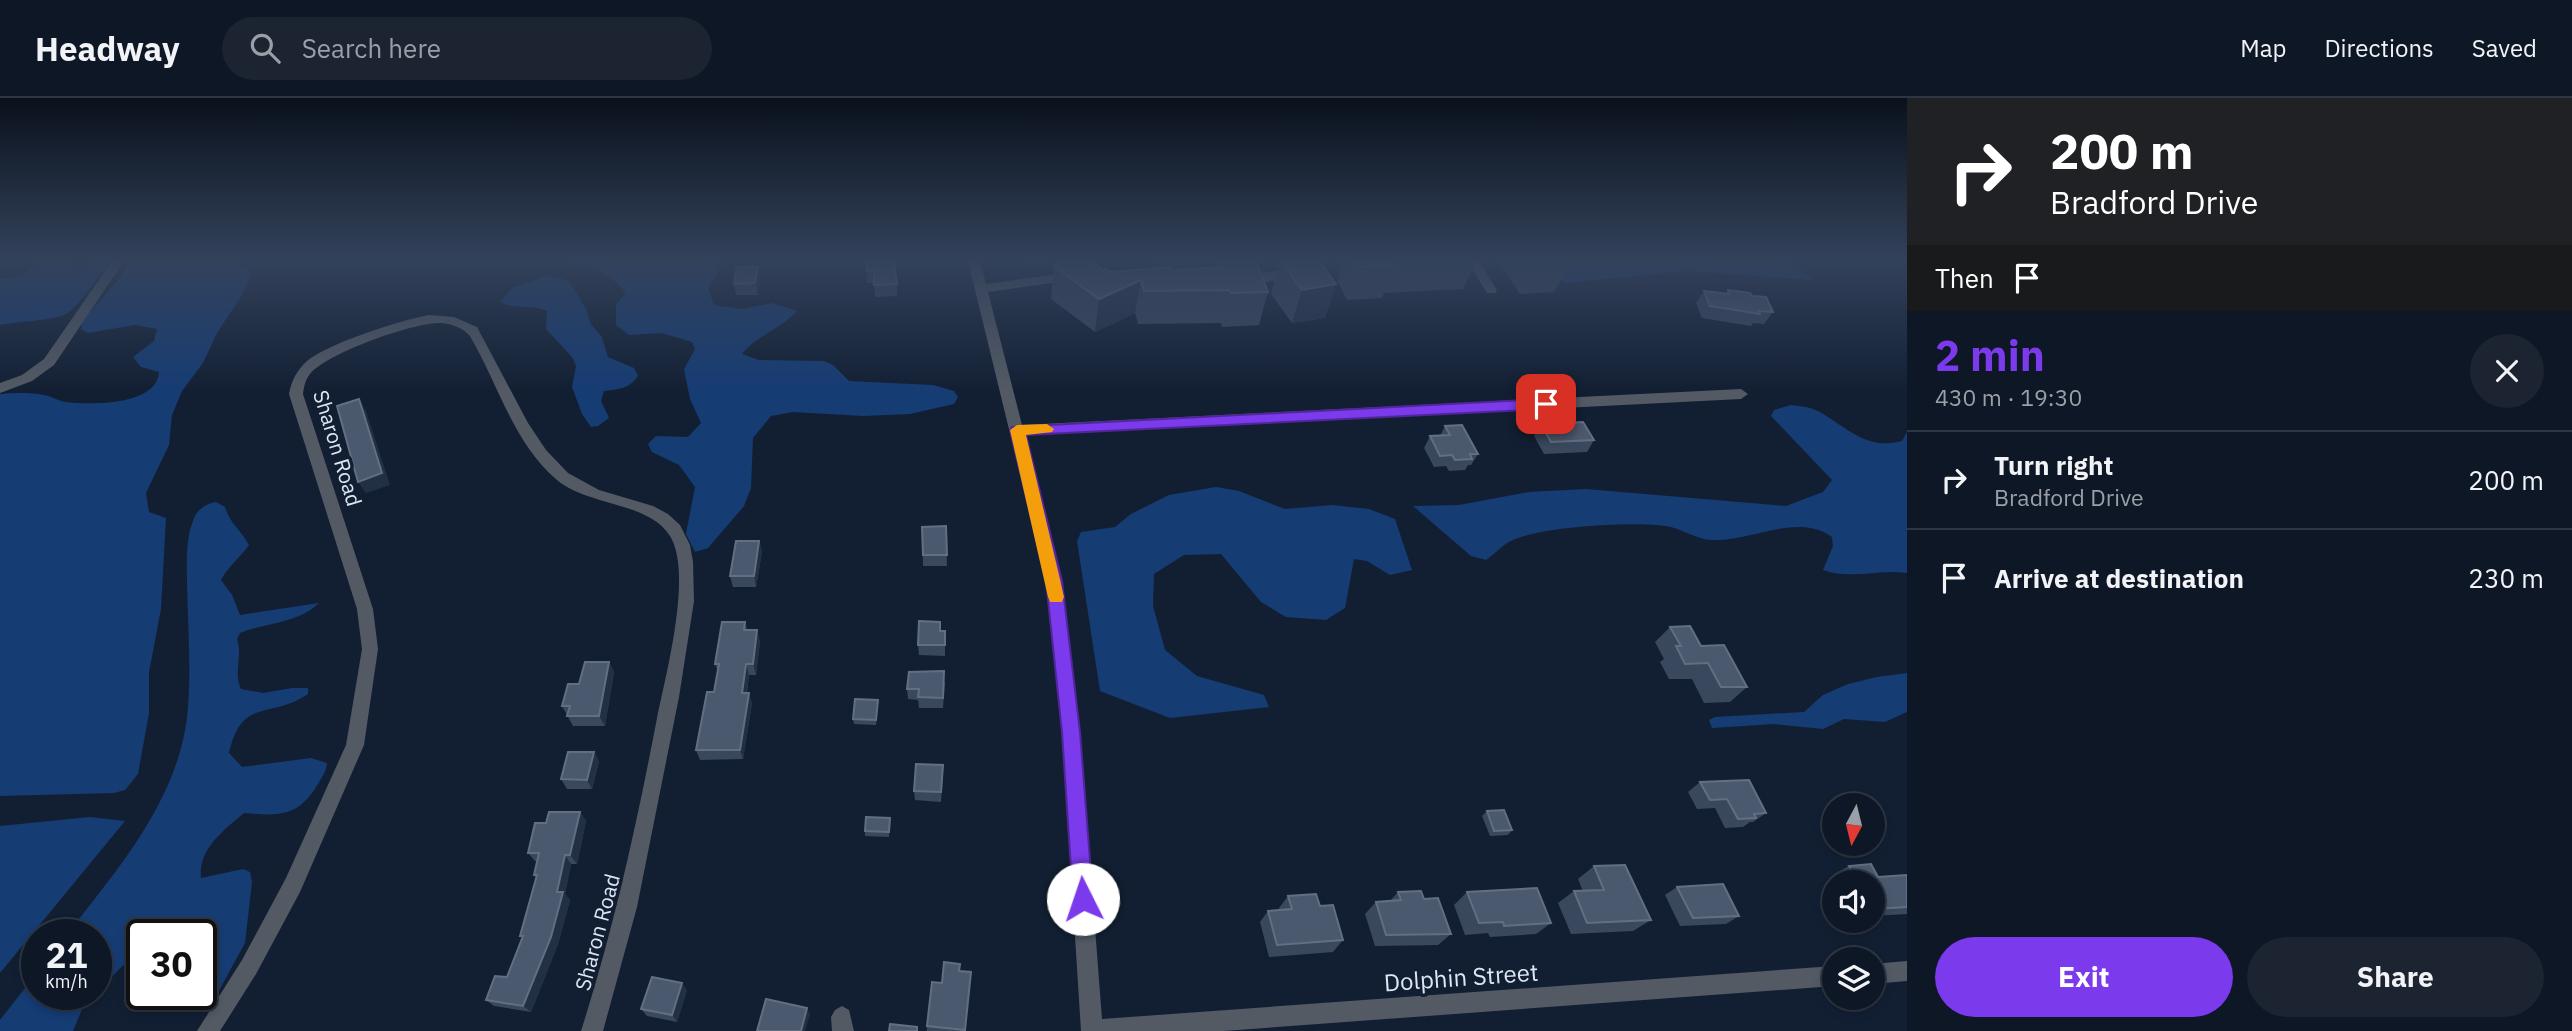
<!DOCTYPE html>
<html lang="en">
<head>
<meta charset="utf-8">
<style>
	body { margin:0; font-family:"IBM Plex Sans",sans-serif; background:#1c2432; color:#f1f3f6; height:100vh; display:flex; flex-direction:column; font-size:26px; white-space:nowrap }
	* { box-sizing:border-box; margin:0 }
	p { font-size:23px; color:#9b9fa7 }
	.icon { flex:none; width:38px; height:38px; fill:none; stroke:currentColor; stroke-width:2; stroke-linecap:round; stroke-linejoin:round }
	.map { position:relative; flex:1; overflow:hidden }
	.panel { display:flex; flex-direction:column; background:#0e1726; width:665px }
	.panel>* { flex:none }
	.banner { background:#202124; color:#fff; overflow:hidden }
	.needle { width:46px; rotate:187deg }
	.buttons { position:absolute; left:1822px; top:695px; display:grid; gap:14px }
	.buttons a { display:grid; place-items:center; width:63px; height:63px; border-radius:50%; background:#0e1726; box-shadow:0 4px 10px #0003,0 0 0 2px #2e3643; font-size:35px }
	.speed { position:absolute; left:21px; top:821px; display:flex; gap:14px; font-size:35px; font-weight:700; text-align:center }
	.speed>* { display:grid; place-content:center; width:91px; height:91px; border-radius:50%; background:#0e1726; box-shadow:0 4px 10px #0003,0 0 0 2px #2e3643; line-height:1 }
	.speed small { font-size:18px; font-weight:400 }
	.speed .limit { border:4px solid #111; border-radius:10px; background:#fff; color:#111 }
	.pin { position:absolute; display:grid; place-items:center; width:60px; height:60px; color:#fff; margin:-30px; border-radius:14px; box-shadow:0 4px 10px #0006 }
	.me { position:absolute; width:77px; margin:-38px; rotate:356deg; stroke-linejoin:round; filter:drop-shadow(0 0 5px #0008) }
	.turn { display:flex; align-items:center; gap:24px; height:147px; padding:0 28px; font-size:32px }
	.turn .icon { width:91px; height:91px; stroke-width:2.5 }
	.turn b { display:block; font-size:49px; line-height:60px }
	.then { display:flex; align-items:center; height:66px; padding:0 28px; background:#0003; gap:14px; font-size:26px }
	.round { display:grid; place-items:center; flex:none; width:74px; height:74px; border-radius:37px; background:#1c2432 }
	.overview { display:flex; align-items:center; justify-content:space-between; height:119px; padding:0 28px }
	h1 { font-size:42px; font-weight:700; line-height:52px; color:#7c3aed }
	.cta { display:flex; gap:14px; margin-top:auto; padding:14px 28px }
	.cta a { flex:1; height:80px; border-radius:42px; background:#7c3aed; color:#fff; font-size:28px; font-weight:700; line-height:80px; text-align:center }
	.cta a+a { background:#1c2432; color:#f1f3f6 }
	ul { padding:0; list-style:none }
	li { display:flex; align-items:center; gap:21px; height:98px; padding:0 28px; border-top:2px solid #2e3643 }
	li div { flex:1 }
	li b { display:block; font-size:26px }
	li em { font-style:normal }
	header { display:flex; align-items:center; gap:42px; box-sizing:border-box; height:98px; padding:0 35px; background:#0e1726; border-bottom:2px solid #2e3643 }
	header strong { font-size:33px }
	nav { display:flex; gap:38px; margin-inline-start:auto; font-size:24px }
	.search { width:490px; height:63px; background:#1c2432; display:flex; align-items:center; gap:18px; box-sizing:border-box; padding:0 24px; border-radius:38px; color:#9b9fa7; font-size:26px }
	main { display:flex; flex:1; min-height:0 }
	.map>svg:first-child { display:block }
	.green { fill:#163c74 }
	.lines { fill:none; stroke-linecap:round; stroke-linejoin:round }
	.minor { fill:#535a64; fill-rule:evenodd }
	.wall { fill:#39485d }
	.shaded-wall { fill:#223046 }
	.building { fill:#4b596e; stroke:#626f83; stroke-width:2 }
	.route { fill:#7c3aed; stroke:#51269a; stroke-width:2 }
	.slow { fill:#f59e0b }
	.labels { text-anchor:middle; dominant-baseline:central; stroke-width:7; stroke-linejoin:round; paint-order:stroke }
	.street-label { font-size:21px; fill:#dde6f4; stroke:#121f33 }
	.near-street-label { font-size:24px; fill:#dde6f4; stroke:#121f33 }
</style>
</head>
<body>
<header>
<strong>Headway</strong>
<div class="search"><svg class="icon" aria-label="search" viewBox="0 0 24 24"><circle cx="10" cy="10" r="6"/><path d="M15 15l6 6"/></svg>Search here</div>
<nav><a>Map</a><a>Directions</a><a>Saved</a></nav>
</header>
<main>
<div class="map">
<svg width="1907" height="933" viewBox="0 0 1907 933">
	<rect width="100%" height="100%" fill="#121f33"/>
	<!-- green -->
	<g class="green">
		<path d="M40 163H65L79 169 101 163 109 165C98 178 79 209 66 216 54 223 17 223 0 227V181L22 177Z"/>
		<path d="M129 163H230L252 174 242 197 217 235 203 265 182 293 172 317 169 347 146 395 149 414 166 420 161 511 149 574V615L138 676 125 692 114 695 0 698V296C15 295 29 294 44 297 51 298 57 302 65 304 90 307 157 308 159 274L141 269 133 259 154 243 157 231 135 227 88 235 81 231 82 223 120 180Z"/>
		<path d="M569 163H719V172L708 190 714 207 742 211 772 205 797 213C781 231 757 237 742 256L759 262 824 263 833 267 849 283 933 287 954 293 958 299 954 306 910 316 863 318 793 314 771 318 753 340 751 390 744 408 708 450 695 454 686 436 695 389 679 367 652 354 648 346 656 338 688 339 701 325 690 301 684 271 695 251 692 244 662 235 629 237 616 227V207L626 195C612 177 591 168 569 163Z"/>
		<polygon points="1548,163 1789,163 1814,182 1688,173 1564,185"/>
		<path d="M550 177 569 183 586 211 591 226 602 239 608 259 634 270 638 278C629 291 619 291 604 293L601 303 609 320 598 328 591 329 582 316 572 289 576 268 572 259 546 231 547 213C531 206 515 212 500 204L513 189Z"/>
		<path d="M1791 307C1799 308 1810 309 1818 313 1847 329 1866 353 1902 343L1907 334V475C1879 471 1850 482 1823 472L1833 448 1832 439C1798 414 1750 444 1712 442 1697 442 1681 430 1666 428 1634 423 1534 428 1507 445 1500 450 1493 457 1486 462L1471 458 1413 408 1459 407 1529 394 1586 391 1786 408 1823 394 1832 382 1771 318 1774 312Z"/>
		<polygon points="1216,389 1239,393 1285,411 1332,407 1369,411 1395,421 1412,472 1390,477 1367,463 1354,461 1345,510 1326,522 1286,519 1261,504 1221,456 1184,457 1154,476 1153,508 1165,552 1197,578 1264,597 1269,609 1170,620 1100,593 1077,443 1081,434 1115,429 1131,416 1169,397"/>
		<path d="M216 404 225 409C230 426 241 432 249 447 240 460 228 468 221 482L232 497 240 517 319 505C297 526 267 524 240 535L237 541C243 559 233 574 241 591L263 595 292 590H308V596C270 622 242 598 229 655L242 669 311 660 327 665C326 674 322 679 318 686 298 719 280 718 244 715 224 732 198 751 201 780L243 771 250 774 252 784 245 845 216 898 204 902 201 836 177 834 142 836V848L96 895V836H67C119 770 182 697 188 609 191 569 188 527 187 486 187 463 185 439 195 418 199 410 208 405 216 404Z"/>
		<polygon points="1907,575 1907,614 1885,624 1844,621 1823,631 1774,626 1712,630 1709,622 1715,619 1804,614 1823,597 1848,586 1877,579"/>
		<polygon points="90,719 125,723 0,875 0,728"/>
		<polygon points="37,875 37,896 96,896 83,909 73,933 0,933 0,922"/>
	</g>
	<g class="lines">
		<!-- minor -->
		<g class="minor">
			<polygon points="112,163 124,163 54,267 32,283 0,295 0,285 22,277 44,261"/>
			<polygon points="968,163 980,163 986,186 1073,174 1079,178 1073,182 988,194 1022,327 1741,291 1748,296 1741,301 1025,337 1062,483 1080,634 1102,921 1834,868 1834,888 1224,933 1081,933 1062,634 1046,483"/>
			<path d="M1293 163H1305L1301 176C1287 180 1246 191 1235 182L1241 178 1291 171Z"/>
			<polygon points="1467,163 1479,163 1497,192 1495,195 1487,195"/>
			<path d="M429 217 454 219 477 229 528 325 546 352 568 375 599 392 653 408 668 416 680 427 690 447 693 464 694 503 679 599 637 809 603 933H581C614 830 637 725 657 620 666 576 693 475 670 438 649 404 588 408 557 382 514 346 498 286 470 238 463 230 453 226 441 225 414 224 327 255 310 276 305 282 304 289 303 296L373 511 378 551 364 647 300 794 256 876 220 933H197L242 862 286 780 346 647 362 551 357 511 289 296C291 283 297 272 307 263 329 245 401 222 429 217Z"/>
			<polygon points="1907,863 1907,883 1872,886 1872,866"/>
			<polygon points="842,908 849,912 854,933 832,933 831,919 835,912"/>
		</g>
	</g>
	<!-- wall -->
	<g class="wall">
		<polygon points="866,163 897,186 897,198 875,199 874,185 867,185"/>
		<polygon points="1158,163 1235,163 1268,194 1259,227 1222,229 1221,225 1138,226 1135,215 1095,234 1051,201 1054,168 1111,174 1218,170 1219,166 1160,168"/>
		<polygon points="1281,163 1336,186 1325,220 1292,225 1271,196"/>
		<polygon points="1343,163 1476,163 1463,191 1384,195 1382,200 1347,202 1337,182"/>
		<polygon points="1498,163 1571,163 1554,194 1520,196"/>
		<polygon points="758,169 760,181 758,197 736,197 734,186"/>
		<polygon points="1728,192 1752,198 1773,214 1764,226 1753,225 1751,228 1702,220 1696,205 1704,193 1726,195"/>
		<polygon points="1549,322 1567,325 1594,342 1587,354 1544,356 1534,338 1541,326 1546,326"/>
		<polygon points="1445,328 1478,356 1471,367 1468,367 1465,372 1449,373 1446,368 1434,369 1424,350 1430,338 1440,338"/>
		<polygon points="946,428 947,468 923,468 922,429"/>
		<polygon points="759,443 762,454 756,489 733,489 730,478"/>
		<polygon points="745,524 747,532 760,543 756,577 749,577 747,595 752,605 743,661 700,662 696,652 714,594 718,574 715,566"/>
		<polygon points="1670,529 1701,548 1747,589 1730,604 1704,605 1692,581 1669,581 1660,564 1664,561 1655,544"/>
		<polygon points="945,533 945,558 919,557 918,547"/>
		<polygon points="609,564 614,574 605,628 573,628 562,608 579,586"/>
		<polygon points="945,584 943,610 919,610 918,602 908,601 907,591"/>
		<polygon points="878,607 876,627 854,626 853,621"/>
		<polygon points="594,654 599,663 592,691 567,691 561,681"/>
		<polygon points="943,676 941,704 915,702 914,693"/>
		<polygon points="1700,684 1766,715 1753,724 1750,724 1743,729 1725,730 1715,710 1697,711 1688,694"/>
		<polygon points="1487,713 1512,732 1508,737 1490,738 1482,718"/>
		<polygon points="580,714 586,723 577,766 571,766 565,796 570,802 558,846 531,914 494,908 486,902 507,879 522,840 520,838 536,780 534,777 537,763 535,763 528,755 546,725"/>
		<polygon points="890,724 889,739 865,738 865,733"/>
		<polygon points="1594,768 1651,822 1633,833 1571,836 1558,805 1574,793 1583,793 1578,781"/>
		<polygon points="1849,768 1878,779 1907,777 1907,816 1872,818 1872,784 1838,784 1834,776"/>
		<polygon points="1677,789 1739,818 1726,826 1680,828 1665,797"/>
		<polygon points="1398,794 1424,801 1451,836 1438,847 1375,848 1365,816 1376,804 1390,803"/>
		<polygon points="1467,794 1551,825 1536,836 1490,839 1488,835 1465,837 1454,807"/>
		<polygon points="1288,798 1320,808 1343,842 1333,854 1269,859 1260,824 1268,813 1280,812 1279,810"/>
		<polygon points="959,873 966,933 927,933 927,928 942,885"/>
		<polygon points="687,892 677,924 647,918 641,911"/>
	</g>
	<!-- shaded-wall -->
	<g class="shaded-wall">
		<polygon points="1031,163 1046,163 1031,166"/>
		<polygon points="758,169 760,181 758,197 755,185"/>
		<polygon points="1141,182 1135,215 1095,234 1099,201"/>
		<polygon points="1336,186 1325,220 1292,225 1302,192"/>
		<polygon points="359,301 366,313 390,387 366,395 358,384"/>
		<polygon points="759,443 762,454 756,489 754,478"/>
		<polygon points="757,532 760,543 756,577 753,566"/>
		<polygon points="609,564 614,574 605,628 599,618"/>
		<polygon points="746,566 749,577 745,605 742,595"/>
		<polygon points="749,595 752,605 743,661 740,652"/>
		<polygon points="594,654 599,663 592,691 587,682"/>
		<polygon points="580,714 586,723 577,766 570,757"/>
		<polygon points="565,757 571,766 565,796 570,802 558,846 531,914 523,908 557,794"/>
		<polygon points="682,885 687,892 677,924 672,917"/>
		<polygon points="807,910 810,916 805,933 801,933"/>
	</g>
	<!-- building -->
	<g class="building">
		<polygon points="866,163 894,163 897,186 874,187 874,173 867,173"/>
		<polygon points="1065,163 1091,163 1103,172 1107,171 1111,174 1171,169 1172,172 1221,169 1219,165 1256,163 1268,194 1231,195 1229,192 1144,193 1141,182 1099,201 1054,168"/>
		<polygon points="1281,163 1319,163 1336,186 1302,192"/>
		<polygon points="1356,163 1393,163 1395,167 1359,169"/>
		<polygon points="737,169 758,169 755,185 734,186"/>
		<polygon points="1728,192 1750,195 1752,198 1766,199 1773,214 1759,213 1760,216 1710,208 1704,193 1729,196"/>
		<polygon points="359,301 382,375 358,384 337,308"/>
		<polygon points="1549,322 1565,322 1567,325 1583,324 1594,342 1551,344 1541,326 1551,326"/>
		<polygon points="1462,327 1478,356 1470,356 1472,361 1455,362 1452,357 1440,358 1430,338 1450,337 1445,328"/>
		<polygon points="946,428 947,457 923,457 922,429"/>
		<polygon points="736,443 759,443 754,478 730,478"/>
		<polygon points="919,523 940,524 940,533 945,533 945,547 918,547"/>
		<polygon points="722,524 745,524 744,532 757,532 753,566 746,566 742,595 749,595 740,652 696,652 707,594 714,594 719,566 715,566"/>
		<polygon points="1690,528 1701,548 1724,547 1747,589 1721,589 1708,565 1685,566 1676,548 1681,548 1670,529"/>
		<polygon points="585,564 609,564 599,618 567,618 570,608 562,608 568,586 579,586"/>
		<polygon points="944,573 943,600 918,599 919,591 907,591 909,574"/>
		<polygon points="855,601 878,602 876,622 853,621"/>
		<polygon points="568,654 594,654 587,682 561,681"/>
		<polygon points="916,666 943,667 941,694 914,693"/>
		<polygon points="1749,682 1766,715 1754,716 1756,720 1738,721 1727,701 1710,702 1700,684"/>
		<polygon points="1504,712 1512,732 1494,733 1487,713"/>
		<polygon points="549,714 580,714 570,757 565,757 557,794 563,794 551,839 523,908 486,902 495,878 507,879 523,838 520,838 537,777 534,777 539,755 528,755 535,725 546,725"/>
		<polygon points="866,719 890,720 889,734 865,733"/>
		<polygon points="1871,766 1878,779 1907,777 1907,809 1875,811 1872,807 1872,784 1859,784 1849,768"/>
		<polygon points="1625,767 1651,822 1587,825 1574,793 1604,792 1594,768"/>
		<polygon points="1723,786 1739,818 1693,820 1677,789"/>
		<polygon points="1537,790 1551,825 1504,828 1503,824 1479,825 1467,794"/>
		<polygon points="1421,793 1424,801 1438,800 1451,836 1386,837 1376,804 1401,802 1398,794"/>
		<polygon points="1316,796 1320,808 1333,807 1343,842 1277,847 1268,813 1292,811 1288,798"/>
		<polygon points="944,864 960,866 959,873 971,874 965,932 927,928 932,884 942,885"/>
		<polygon points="652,879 682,885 672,917 641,911"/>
		<polygon points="766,901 807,910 801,933 757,933"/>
		<polygon points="890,926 917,929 917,933 889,933"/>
	</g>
	<!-- sky -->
	<linearGradient id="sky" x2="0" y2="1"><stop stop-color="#0a111c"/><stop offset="0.55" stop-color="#33425b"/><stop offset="1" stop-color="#33425b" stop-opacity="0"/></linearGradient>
	<rect width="1907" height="294" fill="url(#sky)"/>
	<!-- route -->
	<polygon class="route" points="1546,301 1553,306 1546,311 1026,337 1062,483 1080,634 1093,801 1090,808 1083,810 1076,808 1073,801 1062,634 1046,483 1010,332 1012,329"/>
	<!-- slow -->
	<polygon class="slow" points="1047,326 1054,331 1052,334 1026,337 1064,499 1062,504 1050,504 1048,499 1010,332 1017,327"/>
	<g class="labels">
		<!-- street labels -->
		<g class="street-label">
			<text transform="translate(338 350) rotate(73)">Sharon Road</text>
			<text transform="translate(597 834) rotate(-75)">Sharon Road</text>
		</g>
		<!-- near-street labels -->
		<g class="near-street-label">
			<text transform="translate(1461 879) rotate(-4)">Dolphin Street</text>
		</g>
	</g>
</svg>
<div class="buttons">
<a><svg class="needle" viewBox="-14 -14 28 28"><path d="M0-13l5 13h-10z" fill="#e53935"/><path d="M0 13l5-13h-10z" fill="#9b9fa7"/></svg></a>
<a><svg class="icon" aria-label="sound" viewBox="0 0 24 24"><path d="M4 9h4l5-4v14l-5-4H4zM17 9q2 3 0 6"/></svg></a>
<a><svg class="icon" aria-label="layers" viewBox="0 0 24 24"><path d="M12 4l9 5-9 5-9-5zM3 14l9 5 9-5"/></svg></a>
</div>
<div class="speed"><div>21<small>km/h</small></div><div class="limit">30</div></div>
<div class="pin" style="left:1546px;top:306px;background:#d93025"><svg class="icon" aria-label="arrive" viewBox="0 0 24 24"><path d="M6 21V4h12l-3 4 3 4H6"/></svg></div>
<svg class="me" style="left:1083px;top:801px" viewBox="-20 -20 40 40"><circle r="19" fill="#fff"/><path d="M0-13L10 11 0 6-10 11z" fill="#7c3aed"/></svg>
</div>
<section class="panel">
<div class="banner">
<div class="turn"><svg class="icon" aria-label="right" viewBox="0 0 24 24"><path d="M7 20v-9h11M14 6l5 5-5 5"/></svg><div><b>200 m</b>Bradford Drive</div></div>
<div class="then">Then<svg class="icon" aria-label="arrive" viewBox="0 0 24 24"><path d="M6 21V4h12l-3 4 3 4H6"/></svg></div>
</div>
<div class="overview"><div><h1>2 min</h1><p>430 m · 19:30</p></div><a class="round"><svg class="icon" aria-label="close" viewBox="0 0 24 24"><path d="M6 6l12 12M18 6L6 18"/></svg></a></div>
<ul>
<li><svg class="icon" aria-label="right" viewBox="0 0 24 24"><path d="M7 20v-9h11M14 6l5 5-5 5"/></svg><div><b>Turn right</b><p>Bradford Drive</p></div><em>200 m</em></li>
<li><svg class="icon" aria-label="arrive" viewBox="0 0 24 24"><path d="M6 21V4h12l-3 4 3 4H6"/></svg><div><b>Arrive at destination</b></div><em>230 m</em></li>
</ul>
<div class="cta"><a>Exit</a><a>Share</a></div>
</section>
</main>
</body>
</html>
